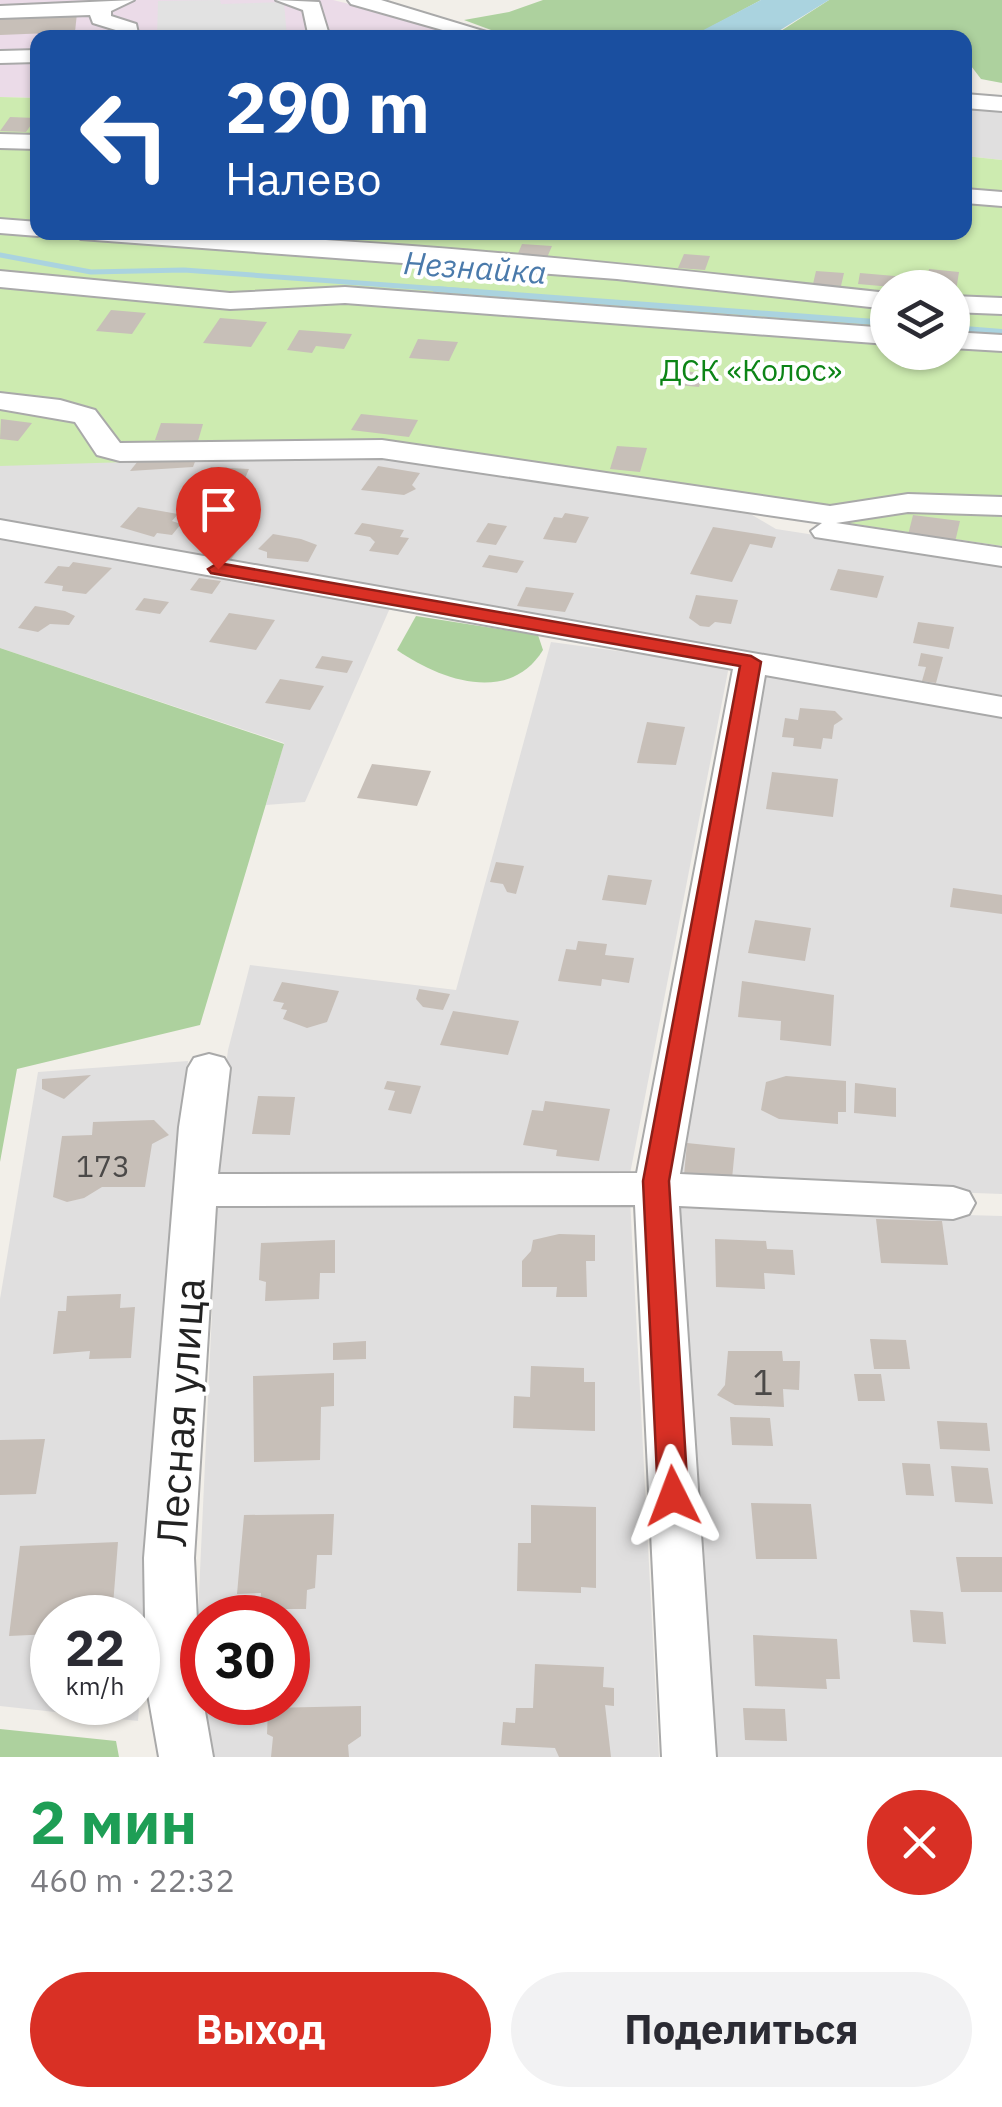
<!DOCTYPE html>
<html lang="ru">
<head>
<meta charset="utf-8">
<style>
	body { margin:0; font-family:"IBM Plex Sans",sans-serif; background:#f2f2f3; color:#2b2b33; height:100vh; display:flex; flex-direction:column; font-size:38px; white-space:nowrap }
	* { box-sizing:border-box; margin:0 }
	p { font-size:32px; color:#7c7c81 }
	.icon { flex:none; width:55px; height:55px; fill:none; stroke:currentColor; stroke-width:2; stroke-linecap:round; stroke-linejoin:round }
	.map { position:relative; height:1757px; overflow:hidden }
	.panel { display:flex; flex-direction:column; background:#fff; flex:1 }
	.panel>* { flex:none }
	.banner { position:absolute; left:30px; top:30px; width:942px; height:210px; border-radius:20px; box-shadow:0 2px 8px #0004; background:#1a4fa0; color:#fff; overflow:hidden }
	.tools { position:absolute; left:870px; top:270px; display:grid; gap:20px }
	.tools a { display:grid; place-items:center; width:100px; height:100px; border-radius:50%; background:#fff; box-shadow:0 2px 8px #0004; font-size:50px }
	.speed { position:absolute; left:30px; top:1595px; display:flex; gap:20px; font-size:50px; font-weight:700; text-align:center }
	.speed>* { display:grid; place-content:center; width:130px; height:130px; border-radius:50%; background:#fff; box-shadow:0 2px 8px #0004; line-height:1 }
	.speed small { font-size:25px; font-weight:400 }
	.speed .limit { border:15px solid #d22; background:#fff; color:#111 }
	.pin { position:absolute; display:grid; place-items:center; width:85px; height:85px; color:#fff; margin:-102px -42px; border-radius:50% 50% 50% 0; rotate:-45deg; box-shadow:0 0 10px #0007 }
	.pin .icon { rotate:45deg }
	.me { position:absolute; width:110px; margin:-55px; rotate:357deg; stroke-linejoin:round; filter:drop-shadow(0 0 8px #0008) }
	.turn { display:flex; align-items:center; gap:35px; height:210px; padding:0 30px; font-size:45px }
	.turn .icon { width:130px; height:130px; stroke-width:2.5 }
	.turn b { display:block; font-size:70px; line-height:85px }
	.round { display:grid; place-items:center; flex:none; width:105px; height:105px; border-radius:52px; background:#f2f2f3 }
	.headline { display:flex; align-items:center; justify-content:space-between; height:170px; padding:0 30px }
	h1 { font-size:60px; font-weight:700; line-height:75px; color:#1e9e55 }
	.primary-button { display:flex; gap:20px; margin-top:auto; padding:20px 30px }
	.primary-button a { flex:1; height:115px; border-radius:60px; background:#d93025; color:#fff; font-size:40px; font-weight:700; line-height:115px; text-align:center }
	.primary-button a+a { background:#f2f2f3; color:#2b2b33 }
	.map>svg:first-child { display:block }
	.residential { fill:#e0dfdf; fill-rule:evenodd }
	.industrial { fill:#ebdbe8 }
	.grass { fill:#cdebb0; fill-rule:evenodd }
	.forest { fill:#add19e }
	.parking { fill:#e2e2e2 }
	.water { fill:#aad3df }
	.lines { fill:none; stroke-linecap:round; stroke-linejoin:round }
	.stream-far1 { stroke:#aad3df; stroke-width:5 }
	.stream { stroke:#aad3df; stroke-width:6 }
	.building { fill:#c7bfb8 }
	.minor-casing { stroke:#a9a9a9; stroke-width:4 }
	.minor { fill:#fff; fill-rule:evenodd }
	.route { fill:#d93025; stroke:#8d1f18; stroke-width:2.5 }
	.labels { text-anchor:middle; dominant-baseline:central; stroke-width:8; stroke-linejoin:round; paint-order:stroke }
	.far-park-label { font-size:30px; fill:#0c8416; stroke:#fff }
	.number-label { font-size:30px; fill:#4b4948 }
	.far-water-label { font-size:32px; font-style:italic; fill:#4a7aab; stroke:#fff }
	.near-number-label { font-size:35px; fill:#4b4948 }
	.near-street-label { font-size:42px; fill:#222; stroke:#fff }
</style>
</head>
<body>
<div class="map">
<svg width="1002" height="1757" viewBox="0 0 1002 1757">
	<rect width="100%" height="100%" fill="#f2efe9"/>
	<!-- residential -->
	<g class="residential">
		<polygon points="965,95 1002,96 1002,160 965,156"/>
		<polygon points="379,454 737,506 776,529 1002,564 1002,696 480,610 0,524 0,464"/>
		<polygon points="0,533 390,608 305,802 266,805 284,743 0,648"/>
		<polygon points="551,642 729,666 629,1179 211,1180 228,1050 250,965 456,990"/>
		<polygon points="766,673 1002,714 1002,1194 676,1182"/>
		<path d="M188 1061 138 1721 0 1706V1299L38 1072ZM52 1618H138V1702H52Z"/>
		<path d="M630 1199 659 1757H214L195 1680 217 1203ZM202 1618H288V1702H202Z"/>
		<polygon points="679,1207 1002,1216 1002,1757 713,1757"/>
	</g>
	<!-- industrial -->
	<polygon class="industrial" points="0,0 333,0 483,37 38,38 37,98 0,97"/>
	<!-- grass -->
	<path class="grass" d="M0 97 37 98 38 232H965V156L1002 160V546L379 454 0 466ZM888 288H952V352H888Z"/>
	<!-- forest -->
	<g class="forest">
		<polygon points="543,0 761,0 692,37 510,37 464,20 509,12"/>
		<polygon points="829,0 1002,0 1002,83 981,79 965,58 965,38 770,38"/>
		<path d="M416 616 538 635 543 650C509 705 440 680 397 650Z"/>
		<polygon points="0,648 284,744 200,1025 17,1069 0,1162"/>
		<polygon points="0,1729 116,1741 119,1757 0,1757"/>
	</g>
	<!-- parking -->
	<polygon class="parking" points="220,0 221,4 284,2 287,37 157,38 158,1"/>
	<!-- water -->
	<polygon class="water" points="761,0 829,0 769,37 690,37"/>
	<g class="lines">
		<!-- stream-far1 -->
		<polyline class="stream-far1" points="0,255 91,272 184,270 468,291"/>
		<!-- stream -->
		<g class="stream">
			<polyline points="435,289 888,323"/>
			<polyline points="952,328 1002,332"/>
		</g>
	</g>
	<!-- building -->
	<g class="building">
		<polygon points="77,13 75,32 0,35 0,16"/>
		<polygon points="10,117 36,118 26,132 0,131"/>
		<polygon points="522,244 552,246 546,260 516,258"/>
		<polygon points="684,254 710,256 705,270 678,268"/>
		<polygon points="929,269 959,272 956,291 926,288"/>
		<polygon points="816,271 844,273 841,286 813,284"/>
		<polygon points="860,273 906,277 904,288 858,284"/>
		<polygon points="111,310 146,313 132,334 96,331"/>
		<polygon points="220,318 267,322 251,347 203,343"/>
		<polygon points="299,330 352,334 344,349 316,346 312,353 287,350"/>
		<polygon points="418,339 458,342 449,361 409,358"/>
		<polygon points="671,370 703,373 699,387 667,384"/>
		<polygon points="361,414 418,420 409,437 351,430"/>
		<polygon points="1,419 32,423 18,441 0,439"/>
		<polygon points="161,423 203,424 198,441 155,440"/>
		<polygon points="617,446 647,448 640,472 610,469"/>
		<polygon points="196,459 193,467 130,471 138,461"/>
		<polygon points="378,466 420,473 412,485 416,489 404,495 361,490"/>
		<polygon points="211,467 249,469 238,495 199,489 199,480 205,480"/>
		<polygon points="138,507 178,514 172,521 181,524 172,535 157,533 154,537 120,527"/>
		<polygon points="565,513 589,517 576,543 543,539 554,517 562,518"/>
		<polygon points="913,515 960,521 955,542 908,535"/>
		<polygon points="362,523 404,530 400,537 409,538 398,555 369,551 375,542 370,537 354,534"/>
		<polygon points="488,523 507,526 496,545 476,542"/>
		<polygon points="713,527 776,537 772,548 750,544 732,582 690,574"/>
		<polygon points="273,534 301,539 317,545 308,562 267,558 267,552 258,549"/>
		<polygon points="220,542 242,545 229,562 207,558"/>
		<polygon points="489,555 524,561 517,573 482,567"/>
		<polygon points="73,562 112,568 86,594 62,591 63,586 44,583 58,566 69,567"/>
		<polygon points="838,569 884,576 877,598 830,590"/>
		<polygon points="199,578 221,581 212,594 190,590"/>
		<polygon points="526,587 574,593 565,612 517,606"/>
		<polygon points="696,595 738,600 731,624 715,622 709,627 700,626 689,618"/>
		<polygon points="144,598 169,602 160,614 135,610"/>
		<polygon points="35,606 65,611 75,616 69,625 50,624 38,632 18,628"/>
		<polygon points="229,613 275,620 256,650 209,642"/>
		<polygon points="918,622 954,627 949,649 913,643"/>
		<polygon points="921,653 943,657 936,683 922,681 926,667 918,666"/>
		<polygon points="322,656 353,661 347,673 315,668"/>
		<polygon points="280,679 324,686 310,710 265,703"/>
		<polygon points="800,708 835,711 843,719 834,725 832,739 823,738 821,749 793,746 794,738 782,737 785,718 798,720"/>
		<polygon points="647,722 685,727 676,765 637,763"/>
		<polygon points="372,764 431,771 417,806 357,798"/>
		<polygon points="772,772 838,779 833,817 766,809"/>
		<polygon points="496,862 524,866 516,894 507,892 503,884 490,882"/>
		<polygon points="608,875 652,880 646,905 602,900"/>
		<polygon points="953,888 1002,895 1002,914 950,907"/>
		<polygon points="755,920 811,928 805,961 748,953"/>
		<polygon points="578,941 607,944 605,955 634,958 629,983 602,979 601,986 558,981 566,949 576,950"/>
		<polygon points="742,981 834,995 831,1046 780,1040 781,1021 738,1017"/>
		<polygon points="282,982 339,991 327,1022 307,1028 283,1019 287,1010 281,1009 284,1003 273,1001"/>
		<polygon points="419,989 450,994 443,1010 423,1007 416,999"/>
		<polygon points="453,1011 519,1021 508,1055 440,1045"/>
		<polygon points="91,1075 64,1099 42,1089 42,1079"/>
		<polygon points="786,1076 846,1081 846,1112 838,1112 838,1124 779,1119 761,1110 766,1082"/>
		<polygon points="387,1081 421,1086 411,1114 388,1110 395,1091 384,1089"/>
		<polygon points="855,1083 896,1088 896,1117 854,1113"/>
		<polygon points="258,1096 295,1097 290,1135 252,1134"/>
		<polygon points="545,1101 610,1109 599,1161 556,1156 557,1150 523,1145 532,1110 543,1111"/>
		<polygon points="154,1120 169,1135 152,1144 145,1187 102,1187 84,1198 67,1202 53,1197 62,1136 92,1135 93,1122"/>
		<polygon points="687,1143 735,1148 732,1179 684,1175"/>
		<polygon points="876,1219 942,1221 948,1265 881,1263"/>
		<polygon points="559,1234 595,1235 595,1261 586,1261 587,1297 556,1297 557,1287 522,1287 522,1261 531,1251 533,1240"/>
		<polygon points="715,1239 766,1241 767,1249 793,1250 795,1275 764,1273 765,1289 716,1287"/>
		<polygon points="335,1240 335,1273 320,1273 319,1299 265,1301 266,1282 259,1280 261,1243"/>
		<polygon points="121,1294 120,1308 135,1307 131,1358 89,1359 90,1351 53,1354 58,1311 66,1311 67,1296"/>
		<polygon points="870,1339 906,1340 910,1369 874,1369"/>
		<polygon points="366,1341 366,1359 333,1360 333,1343"/>
		<polygon points="728,1351 782,1351 783,1361 800,1361 799,1390 783,1389 784,1407 735,1405 717,1395 725,1385"/>
		<polygon points="531,1366 584,1368 584,1382 595,1382 595,1431 513,1428 514,1396 530,1397"/>
		<polygon points="334,1373 334,1406 321,1407 320,1460 254,1462 253,1376"/>
		<polygon points="854,1374 881,1374 885,1401 858,1401"/>
		<polygon points="730,1417 770,1418 773,1446 732,1445"/>
		<polygon points="937,1421 987,1423 990,1451 940,1449"/>
		<polygon points="45,1439 36,1494 0,1495 0,1440"/>
		<polygon points="902,1463 930,1464 934,1496 906,1495"/>
		<polygon points="951,1466 988,1468 993,1504 955,1502"/>
		<polygon points="751,1503 811,1504 817,1559 756,1559"/>
		<polygon points="531,1505 596,1507 596,1588 581,1587 581,1593 517,1591 518,1543 531,1543"/>
		<polygon points="334,1514 332,1555 317,1555 315,1588 307,1590 306,1609 260,1609 261,1593 237,1594 244,1515"/>
		<polygon points="118,1542 112,1618 52,1618 52,1634 9,1636 20,1546"/>
		<polygon points="956,1557 1002,1557 1002,1592 961,1592"/>
		<polygon points="910,1610 943,1612 946,1644 913,1642"/>
		<polygon points="753,1635 837,1639 840,1679 826,1679 827,1689 755,1686"/>
		<polygon points="535,1664 604,1667 603,1687 614,1688 614,1706 605,1705 611,1757 559,1757 555,1748 501,1745 503,1722 515,1723 516,1708 533,1708"/>
		<polygon points="361,1706 361,1736 348,1745 349,1757 271,1757 273,1737 267,1734 268,1708"/>
		<polygon points="743,1708 785,1709 787,1741 745,1740"/>
	</g>
	<g class="lines">
		<defs>
			<g id="minor">
				<polygon points="134,0 111,11 111,16 136,24 139,38 119,38 119,31 93,23 90,15 0,18 0,6"/>
				<polygon points="276,0 319,2 330,38 309,38 303,10"/>
				<polygon points="348,0 381,0 506,38 471,38 351,4"/>
				<polygon points="38,50 38,62 0,63 0,51"/>
				<polygon points="965,94 1002,97 1002,111 965,108"/>
				<polygon points="0,134 38,135 38,149 0,148"/>
				<polygon points="965,189 1002,192 1002,206 965,203"/>
				<polygon points="0,219 38,222 38,232 48,232 38,236 0,233"/>
				<path d="M69 232C342 232 616 263 888 293V309L617 279 81 239Z"/>
				<polygon points="0,271 230,293 345,287 888,328 888,344 345,303 230,309 0,287"/>
				<polygon points="952,296 1002,298 1002,314 952,312"/>
				<polygon points="952,332 1002,335 1002,351 952,348"/>
				<polygon points="0,393 60,400 95,410 120,443 382,440 830,506 908,494 1002,497 1002,515 908,512 836,523 1002,548 1002,566 815,537 811,531 822,523 382,458 120,461 97,455 75,422 0,409"/>
				<polygon points="0,520 1002,697 1002,717 765,675 680,1174 953,1187 969,1192 975,1203 969,1214 953,1219 679,1206 716,1757 662,1757 635,1205 216,1206 194,1558 200,1683 213,1757 159,1757 146,1683 144,1558 179,1127 188,1068 194,1058 209,1054 224,1058 230,1068 218,1174 637,1173 733,669 0,538"/>
			</g>
		</defs>
		<!-- minor casing -->
		<use href="#minor" class="minor-casing"/>
		<!-- minor -->
		<use href="#minor" class="minor"/>
	</g>
	<!-- route -->
	<polygon class="route" points="218,563 751,656 761,662 669,1181 688,1496 684,1505 673,1508 662,1505 658,1496 643,1181 740,666 211,573 208,569"/>
	<g class="labels">
		<!-- far-park labels -->
		<g class="far-park-label">
			<text x="751" y="369">ДСК «Колос»</text>
		</g>
		<!-- number labels -->
		<g class="number-label">
			<text x="103" y="1165">173</text>
		</g>
		<!-- far-water labels -->
		<g class="far-water-label">
			<text transform="translate(475 267) rotate(4)">Незнайка</text>
		</g>
		<!-- near-number labels -->
		<g class="near-number-label">
			<text x="763" y="1382">1</text>
		</g>
		<!-- near-street labels -->
		<g class="near-street-label">
			<text transform="translate(180 1412) rotate(-86)">Лесная улица</text>
		</g>
	</g>
</svg>
<div class="tools">
<a><svg class="icon" aria-label="layers" viewBox="0 0 24 24"><path d="M12 4l9 5-9 5-9-5zM3 14l9 5 9-5"/></svg></a>
</div>
<div class="speed"><div>22<small>km/h</small></div><div class="limit">30</div></div>
<div class="pin" style="left:218px;top:569px;background:#d93025"><svg class="icon" aria-label="arrive" viewBox="0 0 24 24"><path d="M6 21V4h12l-3 4 3 4H6"/></svg></div>
<svg class="me" style="left:673px;top:1496px" viewBox="-20 -20 40 40"><path d="M0-17L14 15 0 8-14 15z" fill="#d93025" stroke="#fff" stroke-width="4"/></svg>
<div class="banner">
<div class="turn"><svg class="icon" aria-label="left" viewBox="0 0 24 24"><path d="M17 20v-9H6M10 6l-5 5 5 5"/></svg><div><b>290 m</b>Налево</div></div>
</div>
</div>
<section class="panel">
<div class="headline"><div><h1>2 мин</h1><p>460 m · 22:32</p></div><a class="round" style="background:#d93025;color:#fff"><svg class="icon" aria-label="close" viewBox="0 0 24 24"><path d="M6 6l12 12M18 6L6 18"/></svg></a></div>
<div class="primary-button"><a>Выход</a><a>Поделиться</a></div>
</section>
</body>
</html>
